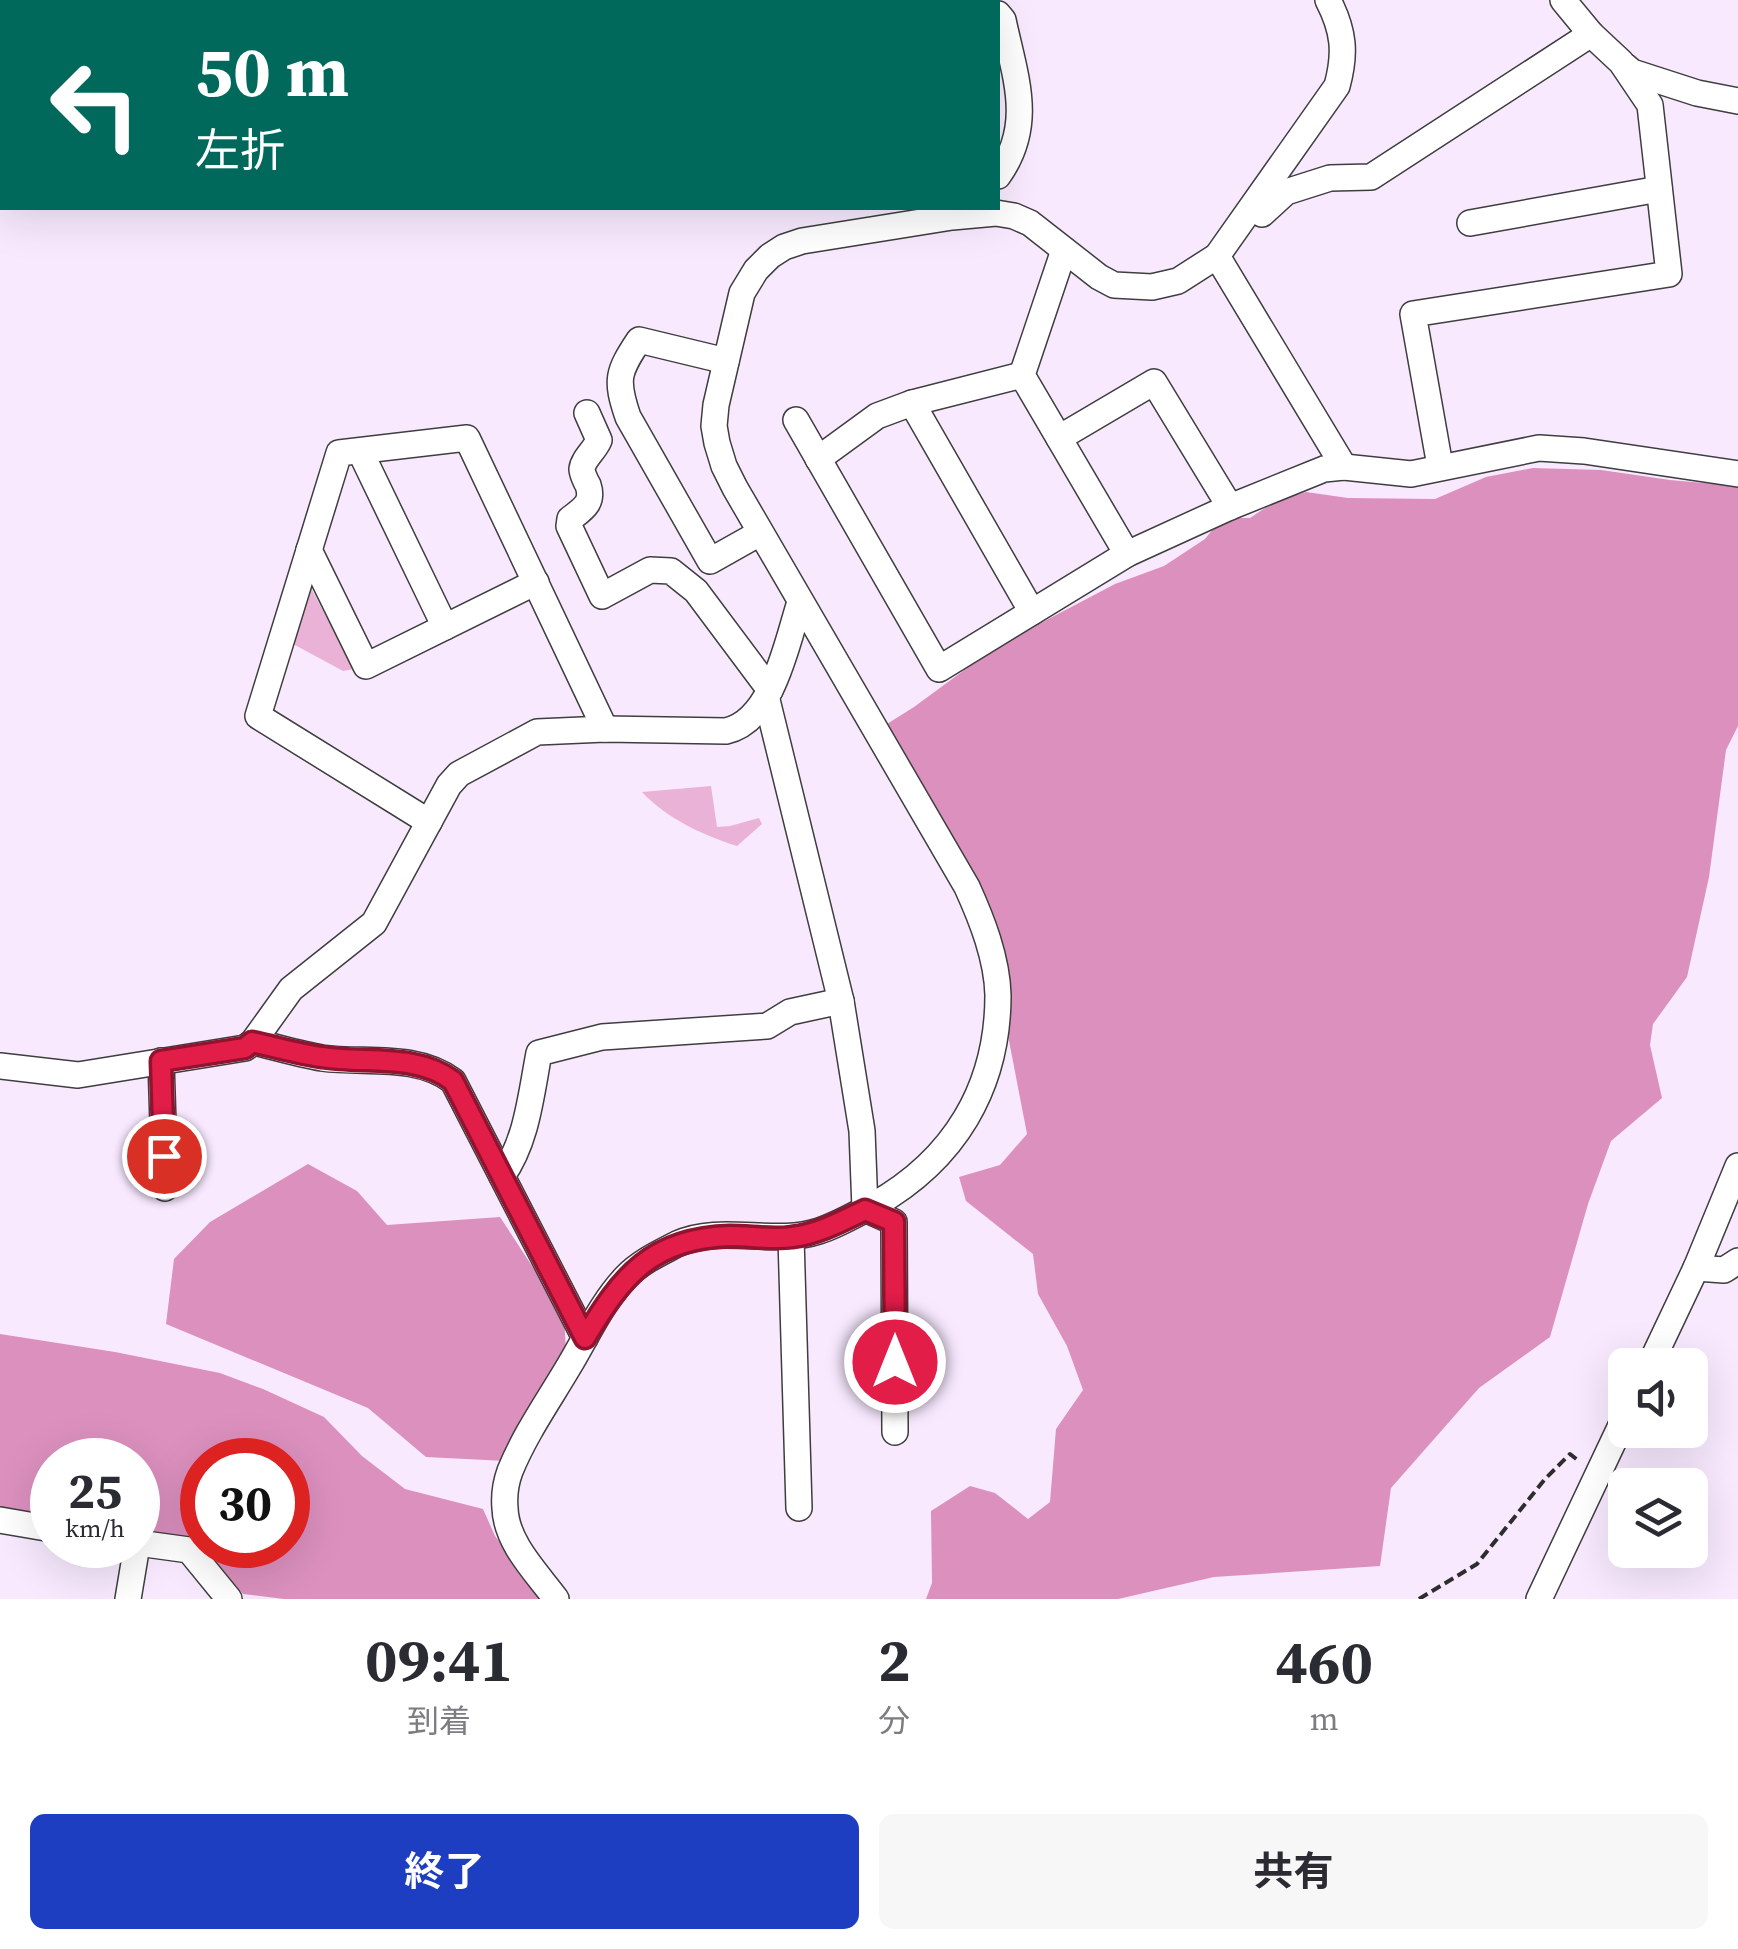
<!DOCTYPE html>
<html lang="ja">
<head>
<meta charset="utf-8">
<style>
	body { margin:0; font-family:"Source Serif 4","Noto Sans JP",serif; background:#f7f7f7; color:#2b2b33; height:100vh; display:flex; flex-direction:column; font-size:38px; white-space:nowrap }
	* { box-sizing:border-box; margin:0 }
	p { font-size:32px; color:#7c7c81 }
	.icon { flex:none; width:55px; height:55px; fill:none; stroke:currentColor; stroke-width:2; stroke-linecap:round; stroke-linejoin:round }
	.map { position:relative; height:1599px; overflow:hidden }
	.panel { display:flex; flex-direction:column; background:#fff; flex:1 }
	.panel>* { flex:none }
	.top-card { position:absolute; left:0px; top:0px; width:1000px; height:210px; box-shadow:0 10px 40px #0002; background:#00695c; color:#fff; overflow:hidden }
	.tools { position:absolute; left:1608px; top:1348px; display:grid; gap:20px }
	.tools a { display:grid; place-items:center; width:100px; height:100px; border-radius:15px; background:#fff; box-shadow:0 10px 40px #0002; font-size:50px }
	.speed { position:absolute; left:30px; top:1438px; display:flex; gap:20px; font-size:50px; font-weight:700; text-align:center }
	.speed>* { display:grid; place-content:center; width:130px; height:130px; border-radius:50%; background:#fff; box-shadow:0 10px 40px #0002; line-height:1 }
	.speed small { font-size:25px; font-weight:400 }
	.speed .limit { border:15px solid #d22; background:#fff; color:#111 }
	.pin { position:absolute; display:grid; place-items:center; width:85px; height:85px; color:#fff; margin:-42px; border:5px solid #fff; border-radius:50%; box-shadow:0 2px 10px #0007 }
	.me { position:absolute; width:110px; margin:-55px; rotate:0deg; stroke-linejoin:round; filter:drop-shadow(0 0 8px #0008) }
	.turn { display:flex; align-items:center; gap:35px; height:210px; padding:0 30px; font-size:45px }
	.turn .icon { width:130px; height:130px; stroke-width:2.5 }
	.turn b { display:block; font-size:70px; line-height:85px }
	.eta { display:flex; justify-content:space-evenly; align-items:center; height:170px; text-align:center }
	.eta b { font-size:60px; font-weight:700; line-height:70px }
	.cta { display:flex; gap:20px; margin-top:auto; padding:20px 30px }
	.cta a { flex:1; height:115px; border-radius:15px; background:#1d3ec1; color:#fff; font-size:40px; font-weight:700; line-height:115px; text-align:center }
	.cta a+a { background:#f7f7f7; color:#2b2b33 }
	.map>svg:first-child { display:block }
	.green { fill:#ebb2d8 }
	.forest { fill:#dc90be; fill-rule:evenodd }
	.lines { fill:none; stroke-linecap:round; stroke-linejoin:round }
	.minor-casing { stroke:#3e3e3e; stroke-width:28 }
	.path { stroke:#2d2d2d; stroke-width:4; stroke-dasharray:10 5; stroke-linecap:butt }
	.minor { stroke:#fff; stroke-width:25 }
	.route-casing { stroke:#92132f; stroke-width:25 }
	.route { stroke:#e11d48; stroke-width:18 }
</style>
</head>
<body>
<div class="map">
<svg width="1738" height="1599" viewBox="0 0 1738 1599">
	<rect width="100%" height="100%" fill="#f8e9ff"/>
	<!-- green -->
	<g class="green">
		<polygon points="303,573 354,669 343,671 282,638"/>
		<path d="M711 786 717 827 730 826 759 818 762 824 737 846C703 835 667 819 642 792Z"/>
	</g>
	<!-- forest -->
	<g class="forest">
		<polygon points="1533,468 1601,470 1670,480 1738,486 1738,726 1726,750 1709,877 1687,977 1653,1024 1650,1045 1662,1098 1611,1141 1588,1204 1550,1337 1479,1388 1391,1488 1380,1566 1214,1577 1118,1599 926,1599 932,1583 931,1511 970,1486 995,1493 1028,1519 1050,1502 1056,1429 1083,1390 1067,1346 1038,1294 1033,1254 966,1201 959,1177 1000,1165 1027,1134 995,968 879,729 914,707 978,660 1018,635 1115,584 1164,566 1205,539 1222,518 1250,518 1274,502 1306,492 1348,498 1435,499 1486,477"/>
		<polygon points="308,1164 357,1191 387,1225 500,1217 564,1315 566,1351 505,1461 426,1457 368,1408 166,1324 174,1259 210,1222"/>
		<path d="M0 1334 115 1352 220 1373 263 1389 324 1417 362 1456 405 1489 483 1509 495 1536 543 1599H284L243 1594 191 1538 138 1530V1460H52V1516L0 1508ZM202 1460H288V1545H202Z"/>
	</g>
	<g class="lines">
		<defs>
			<g id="minor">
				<polyline points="934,0 934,2"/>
				<path d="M998 14 1003 20C1015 77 1035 124 998 176"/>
				<polyline points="1625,66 1632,72 1697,93 1738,101"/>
				<polyline points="1257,208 1262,214 1286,192 1330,178 1371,177 1591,34"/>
				<polyline points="1470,223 1659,189"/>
				<polyline points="1064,250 1022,375 1127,554"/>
				<polyline points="1217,256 1344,467"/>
				<path d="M726 361 639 340C618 372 615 379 628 417L710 561 760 533"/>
				<polyline points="912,403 1032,612"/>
				<path d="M587 413 599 440C595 450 583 459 582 469 582 473 586 482 588 485 594 503 583 509 570 519L569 526 602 596 650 570 671 571 696 591 770 690"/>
				<polyline points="796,420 939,669 1127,554 1230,507 1324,469 1344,467 1411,474 1539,448 1584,451 1738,474"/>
				<polyline points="1059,438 1154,382 1230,507"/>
				<polyline points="360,451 445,627"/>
				<polyline points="818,459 877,416 912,403 1022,375"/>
				<polyline points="1440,466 1413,314 1669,274 1650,105 1621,62 1591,34 1563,0"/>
				<polyline points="309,550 366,666 536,582"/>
				<polyline points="767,700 841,1001 862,1131 865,1209 894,1222 895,1432"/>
				<polyline points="429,822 258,716 339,453 467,438 605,729"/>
				<path d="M253 1042C276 1047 299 1054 322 1058 365 1064 416 1053 453 1081L585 1338"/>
				<polyline points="161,1061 165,1188"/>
				<path d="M0 1066 78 1075 245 1048 253 1042 291 989 374 923 449 785 459 774 537 732 605 729 726 731C773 721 787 642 800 602"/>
				<path d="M502 1176C527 1141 531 1095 539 1053L602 1037 767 1026 790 1012 841 1001"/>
				<polyline points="791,1238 799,1508"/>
				<polyline points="1696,1268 1724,1270 1738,1261"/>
				<polyline points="1650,1365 1696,1268 1738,1166"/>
				<polyline points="0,1520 52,1529"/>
				<polyline points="138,1543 189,1550 229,1599"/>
				<polyline points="128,1599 137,1545"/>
				<path d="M556 1599C537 1573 506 1543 505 1508 504 1497 506 1482 510 1471 525 1434 549 1400 569 1366 587 1336 602 1302 626 1277 640 1262 660 1253 677 1244 721 1224 774 1246 819 1231 838 1225 856 1214 874 1205 954 1160 998 1088 998 995 997 958 982 920 967 887L735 488 724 466 717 443 714 426 716 405 742 293 756 270 770 256 784 247 802 241 952 217 996 213 1014 216 1030 223 1099 277 1114 285 1152 287 1178 281 1217 256 1337 86C1346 53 1344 31 1328 0"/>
				<polyline points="1539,1599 1625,1417"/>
			</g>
		</defs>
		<!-- minor casing -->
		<use href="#minor" class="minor-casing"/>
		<!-- path -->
		<g class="path">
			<polyline points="0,1 2,0"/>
			<polyline points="1419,1599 1477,1564 1545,1479 1570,1454 1580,1462"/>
		</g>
		<!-- minor -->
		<use href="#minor" class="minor"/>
	</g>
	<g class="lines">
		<defs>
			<path id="route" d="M164 1156 161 1061 245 1048 252 1042C276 1047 299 1054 322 1057 365 1064 416 1053 453 1081L585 1338C622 1276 652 1238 730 1236 750 1236 772 1240 792 1237 818 1234 842 1221 865 1210L894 1222 895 1362"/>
		</defs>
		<!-- route casing -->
		<use href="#route" class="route-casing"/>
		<!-- route -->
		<use href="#route" class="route"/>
	</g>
</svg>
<div class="tools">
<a><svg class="icon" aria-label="sound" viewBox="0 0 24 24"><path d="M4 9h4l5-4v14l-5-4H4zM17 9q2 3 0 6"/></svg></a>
<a><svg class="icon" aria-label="layers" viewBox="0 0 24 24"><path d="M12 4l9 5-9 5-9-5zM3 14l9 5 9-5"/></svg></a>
</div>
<div class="speed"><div>25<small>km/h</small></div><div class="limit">30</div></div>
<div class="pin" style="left:164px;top:1156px;background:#d93025"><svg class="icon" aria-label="arrive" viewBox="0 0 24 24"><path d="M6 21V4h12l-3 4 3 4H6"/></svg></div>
<svg class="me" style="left:895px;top:1362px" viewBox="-20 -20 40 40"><circle r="17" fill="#e11d48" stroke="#fff" stroke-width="3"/><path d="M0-11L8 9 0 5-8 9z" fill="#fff"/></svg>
<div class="top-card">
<div class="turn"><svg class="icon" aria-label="left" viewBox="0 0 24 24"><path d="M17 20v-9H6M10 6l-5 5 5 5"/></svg><div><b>50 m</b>左折</div></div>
</div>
</div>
<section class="panel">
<div class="eta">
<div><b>09:41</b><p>到着</p></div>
<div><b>2</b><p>分</p></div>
<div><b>460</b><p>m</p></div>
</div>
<div class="cta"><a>終了</a><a>共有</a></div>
</section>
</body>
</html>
